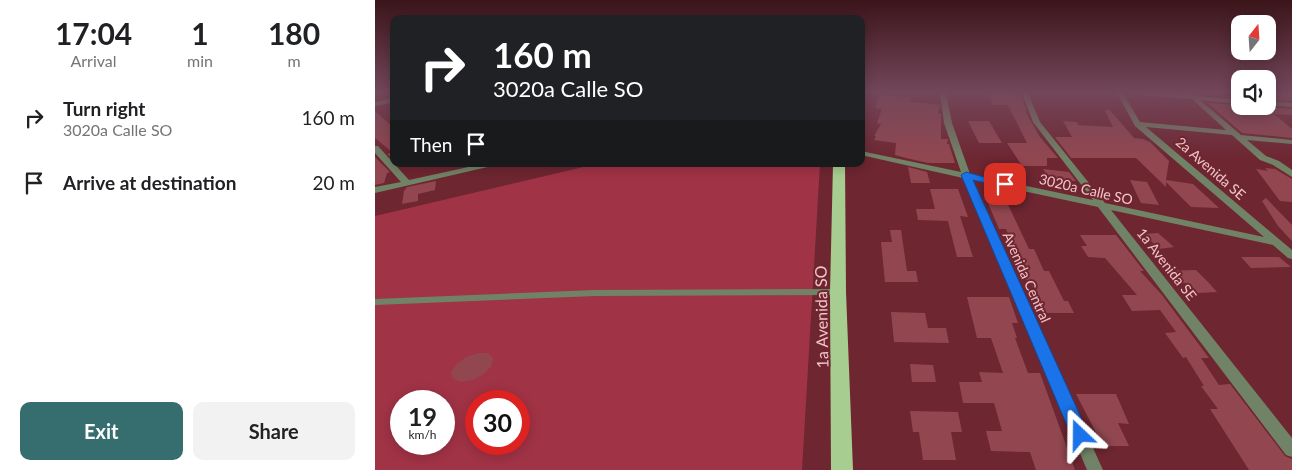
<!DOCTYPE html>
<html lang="en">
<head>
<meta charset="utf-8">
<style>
	body { margin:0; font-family:Lato,sans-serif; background:#f2f2f2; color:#202124; height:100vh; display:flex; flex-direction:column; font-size:19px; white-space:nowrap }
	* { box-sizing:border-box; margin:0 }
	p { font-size:16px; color:#757577 }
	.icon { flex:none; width:28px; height:28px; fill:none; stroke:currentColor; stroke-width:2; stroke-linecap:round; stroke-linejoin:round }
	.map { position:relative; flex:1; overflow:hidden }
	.sheet { display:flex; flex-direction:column; background:#fff; width:375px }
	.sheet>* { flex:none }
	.top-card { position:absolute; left:15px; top:15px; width:475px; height:152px; border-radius:10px; box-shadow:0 2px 12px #0003; background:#202124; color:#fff; overflow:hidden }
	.needle { width:32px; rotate:17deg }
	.buttons { position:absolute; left:856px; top:15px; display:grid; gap:10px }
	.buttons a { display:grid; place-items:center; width:45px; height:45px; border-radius:10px; background:#fff; box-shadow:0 2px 12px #0003; font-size:25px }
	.speed { position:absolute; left:15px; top:390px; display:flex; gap:10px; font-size:25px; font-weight:700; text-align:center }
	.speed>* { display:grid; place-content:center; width:65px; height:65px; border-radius:50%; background:#fff; box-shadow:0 2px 12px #0003; line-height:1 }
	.speed small { font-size:12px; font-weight:400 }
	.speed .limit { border:8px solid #d22; background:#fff; color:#111 }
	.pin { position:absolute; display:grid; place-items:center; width:42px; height:42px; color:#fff; margin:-21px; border-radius:10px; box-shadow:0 2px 8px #0006 }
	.me { position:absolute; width:55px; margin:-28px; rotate:337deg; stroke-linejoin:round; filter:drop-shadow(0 0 4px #0008) }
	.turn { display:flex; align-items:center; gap:18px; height:105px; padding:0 20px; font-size:22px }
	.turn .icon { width:65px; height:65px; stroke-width:2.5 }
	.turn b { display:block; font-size:35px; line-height:42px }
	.then { display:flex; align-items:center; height:48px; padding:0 20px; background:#0003; gap:10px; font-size:19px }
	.eta { display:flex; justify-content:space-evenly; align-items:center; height:85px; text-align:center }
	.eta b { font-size:30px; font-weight:700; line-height:35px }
	.cta { display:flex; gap:10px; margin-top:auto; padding:10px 20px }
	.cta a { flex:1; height:58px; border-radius:10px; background:#366e70; color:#fff; font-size:20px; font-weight:700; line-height:58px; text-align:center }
	.cta a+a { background:#f2f2f2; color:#202124 }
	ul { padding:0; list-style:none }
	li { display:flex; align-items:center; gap:15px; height:65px; padding:0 20px }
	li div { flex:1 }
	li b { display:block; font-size:19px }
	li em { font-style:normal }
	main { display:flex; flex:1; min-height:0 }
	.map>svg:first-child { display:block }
	.green { fill:#a13346; fill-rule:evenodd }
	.building { fill:#924750 }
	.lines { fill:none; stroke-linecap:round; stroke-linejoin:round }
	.service { fill:#718367; fill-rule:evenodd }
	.minor { fill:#718367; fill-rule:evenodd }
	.trunk { fill:#a7ce90; fill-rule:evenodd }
	.route { fill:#1a73e8; stroke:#114b97 }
	.labels { text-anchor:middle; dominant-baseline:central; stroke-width:4; stroke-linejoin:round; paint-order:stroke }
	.street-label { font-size:14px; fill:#f2c5c8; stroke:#6e2631 }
	.near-street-label { font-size:16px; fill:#f2c5c8; stroke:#6e2631 }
</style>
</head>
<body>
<main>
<section class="sheet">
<div class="eta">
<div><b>17:04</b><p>Arrival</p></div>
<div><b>1</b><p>min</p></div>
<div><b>180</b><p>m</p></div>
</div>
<ul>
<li><svg class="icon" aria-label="right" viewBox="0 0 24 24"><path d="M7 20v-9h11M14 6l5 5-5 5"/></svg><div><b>Turn right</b><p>3020a Calle SO</p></div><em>160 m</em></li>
<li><svg class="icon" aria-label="arrive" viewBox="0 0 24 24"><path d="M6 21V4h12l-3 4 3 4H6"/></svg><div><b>Arrive at destination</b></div><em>20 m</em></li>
</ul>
<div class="cta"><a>Exit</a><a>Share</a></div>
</section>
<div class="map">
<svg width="917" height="470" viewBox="0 0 917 470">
	<rect width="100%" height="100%" fill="#6e2631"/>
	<!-- green -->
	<path class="green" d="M221 164H445L427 470H0V216ZM26 401H69V444H26ZM101 401H144V444H101Z"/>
	<!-- building -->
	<g class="building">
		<polygon points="614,93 645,94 652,111 650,111 657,123 665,137 683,158 672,158 672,166 647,166 632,143 652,143 633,105 617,105"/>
		<polygon points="892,93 917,93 917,101 892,99"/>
		<polygon points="504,95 536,97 535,102 565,105 563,113 566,114 566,139 573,139 572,144 574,144 580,163 553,163 531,158 520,155 521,143 499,140 501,136 499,136 506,124 502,123 507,109 500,108"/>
		<polygon points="833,103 917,109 917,115 899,114 917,129 917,138 867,133"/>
		<polygon points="734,109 759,138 768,139 775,142 794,161 791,180 818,184 844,208 816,207 791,182 791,187 761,158 696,158 680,137 697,137 688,121 702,122 703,125 738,127 730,111"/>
		<polygon points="0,111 19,128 19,160 12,154 17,152 0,138"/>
		<polygon points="593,121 614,121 627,143 604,143"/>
		<polygon points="0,157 15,172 12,173 9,183 0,185"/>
		<polygon points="533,167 552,172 555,183 536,183"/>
		<polygon points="890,168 900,169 917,179 917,202 905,201 881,169 893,171"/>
		<polygon points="668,169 694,172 701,181 676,181"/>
		<polygon points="755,180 772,182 784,205 766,203"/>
		<polygon points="61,181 60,190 43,194 43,201 27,204 29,191 32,187"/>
		<polygon points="555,189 583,189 593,217 585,216 598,257 582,257 573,221 543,220 541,209 560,209"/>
		<polygon points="610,196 629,196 654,249 659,249 669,271 674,271 689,301 693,301 699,313 669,313 656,284 653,284 631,229 624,229"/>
		<polygon points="891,198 917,225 917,241 903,226 887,201"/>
		<polygon points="515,230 526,230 532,271 541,271 543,282 510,282 506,242 517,242"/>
		<polygon points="783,233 799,247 784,249 769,234"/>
		<polygon points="705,235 741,235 769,271 765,271 787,295 834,358 826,358 844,385 855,384 910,456 917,459 917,470 874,470 835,409 843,409 826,386 829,386 811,357 808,358 790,333 801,332 785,310 757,311 747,295 762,295 730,258 713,257 706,246 712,246"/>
		<polygon points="866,257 904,257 916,267 876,268"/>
		<polygon points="821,270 833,282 842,292 822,293 813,283 804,283 793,271"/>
		<polygon points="592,297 634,297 643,323 637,323 642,338 640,338 653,373 665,373 700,470 661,470 655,452 616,451 611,431 627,431 619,403 588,403 584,382 607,382 604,372 628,373 616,338 602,338"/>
		<polygon points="516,312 550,313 553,328 571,328 574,343 519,342"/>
		<polygon points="103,353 113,353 118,358 117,365 109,374 98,380 86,382 78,379 76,372 82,364 91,357"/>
		<polygon points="535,364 558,365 561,382 537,382"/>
		<polygon points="701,394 741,394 754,424 743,423 754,446 728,446"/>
		<polygon points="535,411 583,412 587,432 576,432 581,460 548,460 544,432 538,432"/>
	</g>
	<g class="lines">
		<!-- service -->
		<polygon class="service" points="463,289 466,290 467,292 466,294 463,295 220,296 0,305 0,299 220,290"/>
		<!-- minor -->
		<g class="minor">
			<polygon points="565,93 571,93 577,123 595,174 718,200 658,122 647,93 653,93 665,122 730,203 889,237 760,126 742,93 748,93 765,122 851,130 817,99 768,95 765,93 812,95 810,93 817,93 820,96 865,100 865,104 825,100 866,135 917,140 917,144 872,140 891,156 904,161 917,170 917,177 898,165 885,160 857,135 771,127 917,250 917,259 913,258 898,245 736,210 917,438 917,457 911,455 723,207 597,180 728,470 712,470 588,178 486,155 486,151 586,172 569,123"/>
			<polygon points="19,98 19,102 0,106 0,102"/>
			<polygon points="892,101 917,103 917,107 892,105"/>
			<polygon points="0,146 3,146 34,180 107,164 121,164 117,166 0,193 0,187 26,182 0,153"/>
		</g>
		<!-- trunk -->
		<polygon class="trunk" points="458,164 470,164 471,292 478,470 456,470 455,292"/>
	</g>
	<!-- sky -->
	<linearGradient id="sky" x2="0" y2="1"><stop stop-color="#3c151b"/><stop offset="0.58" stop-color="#73475a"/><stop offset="1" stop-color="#73475a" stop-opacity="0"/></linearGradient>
	<rect width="917" height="159" fill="url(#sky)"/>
	<!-- route -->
	<polygon class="route" points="591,172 634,184 630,187 598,180 714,435 711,441 705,443 699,441 696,435 586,175"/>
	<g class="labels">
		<!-- street labels -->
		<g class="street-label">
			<text transform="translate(836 168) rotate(41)">2a Avenida SE</text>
			<text transform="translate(711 189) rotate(13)">3020a Calle SO</text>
			<text transform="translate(792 264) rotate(52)">1a Avenida SE</text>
			<text transform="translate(652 277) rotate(66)">Avenida Central</text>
		</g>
		<!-- near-street labels -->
		<g class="near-street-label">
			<text transform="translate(446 317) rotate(-91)">1a Avenida SO</text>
		</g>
	</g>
</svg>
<div class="buttons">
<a><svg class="needle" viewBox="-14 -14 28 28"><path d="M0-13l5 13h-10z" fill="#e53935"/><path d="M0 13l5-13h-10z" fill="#757577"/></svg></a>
<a><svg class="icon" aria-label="sound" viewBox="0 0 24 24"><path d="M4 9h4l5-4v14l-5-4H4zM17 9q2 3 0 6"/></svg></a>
</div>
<div class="speed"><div>19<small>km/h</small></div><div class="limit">30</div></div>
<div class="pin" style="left:630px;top:184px;background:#d93025"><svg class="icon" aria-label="arrive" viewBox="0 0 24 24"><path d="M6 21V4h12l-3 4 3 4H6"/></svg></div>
<svg class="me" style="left:705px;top:435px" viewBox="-20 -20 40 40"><path d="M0-17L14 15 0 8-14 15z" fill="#1a73e8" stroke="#fff" stroke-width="4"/></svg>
<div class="top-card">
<div class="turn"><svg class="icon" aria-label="right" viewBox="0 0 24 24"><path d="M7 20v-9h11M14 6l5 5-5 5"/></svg><div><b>160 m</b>3020a Calle SO</div></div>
<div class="then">Then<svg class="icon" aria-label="arrive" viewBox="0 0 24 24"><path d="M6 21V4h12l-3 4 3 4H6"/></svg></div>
</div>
</div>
</main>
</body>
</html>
